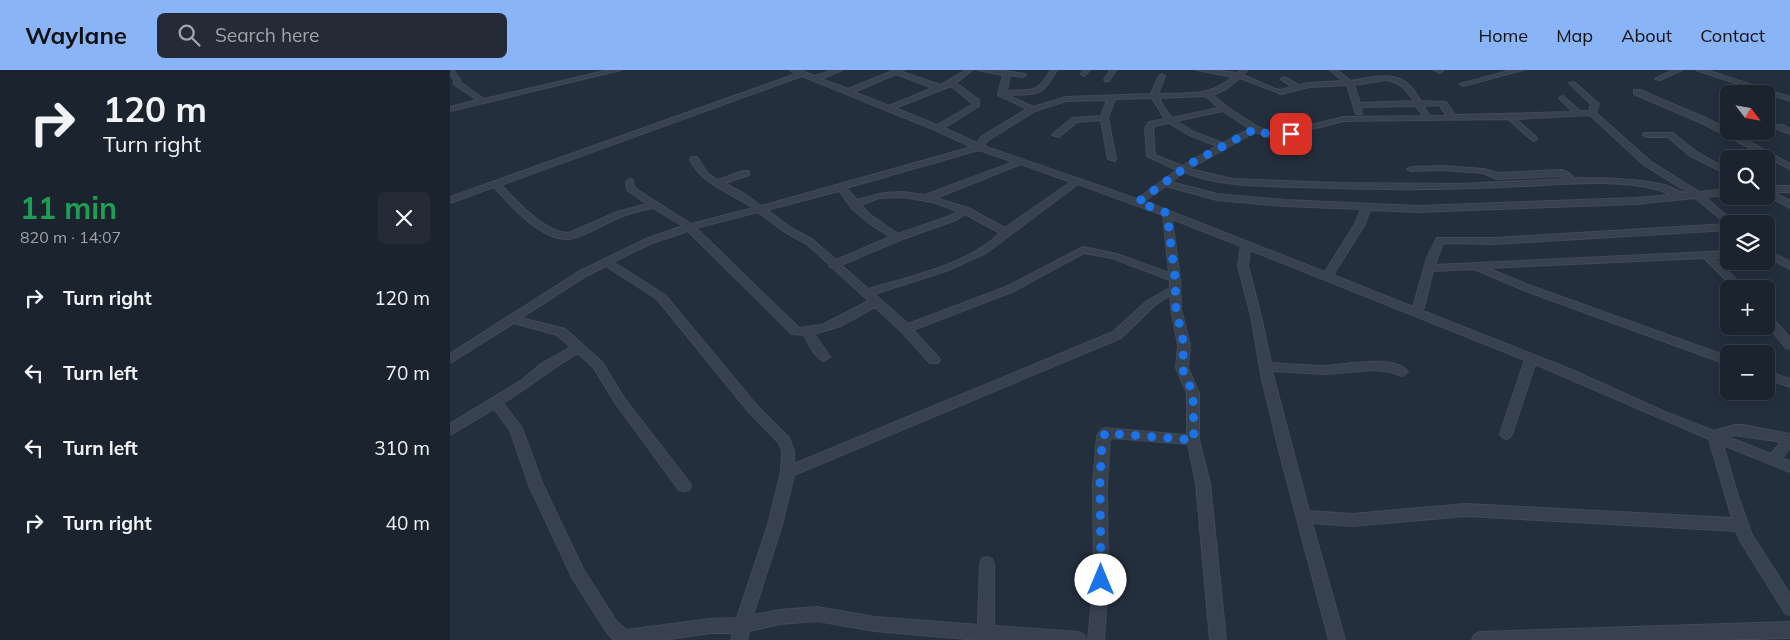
<!DOCTYPE html>
<html lang="en">
<head>
<meta charset="utf-8">
<style>
	body { margin:0; font-family:Mulish,sans-serif; background:#242b36; color:#f1f3f6; height:100vh; display:flex; flex-direction:column; font-size:19px; white-space:nowrap }
	* { box-sizing:border-box; margin:0 }
	p { font-size:16px; color:#a0a4aa }
	.icon { flex:none; width:28px; height:28px; fill:none; stroke:currentColor; stroke-width:2; stroke-linecap:round; stroke-linejoin:round }
	.map { position:relative; flex:1; overflow:hidden }
	.details { display:flex; flex-direction:column; background:#1b232e; width:450px }
	.details>* { flex:none }
	.top-card { background:#1b232e; color:#f1f3f6; overflow:hidden }
	.needle { width:32px; rotate:121deg }
	.controls { position:absolute; left:1270px; top:15px; display:grid; gap:10px }
	.controls a { display:grid; place-items:center; width:55px; height:55px; border-radius:8px; background:#1b232e; box-shadow:0 2px 12px #0003,0 0 0 1px #39404a; font-size:25px }
	.pin { position:absolute; display:grid; place-items:center; width:42px; height:42px; color:#fff; margin:-21px; border-radius:10px; box-shadow:0 2px 8px #0006 }
	.me { position:absolute; width:55px; margin:-28px; rotate:0deg; stroke-linejoin:round; filter:drop-shadow(0 0 4px #0008) }
	.turn { display:flex; align-items:center; gap:18px; height:105px; padding:0 20px; font-size:22px }
	.turn .icon { width:65px; height:65px; stroke-width:2.5 }
	.turn b { display:block; font-size:35px; line-height:42px }
	.round { display:grid; place-items:center; flex:none; width:52px; height:52px; border-radius:8px; background:#242b36 }
	.overview { display:flex; align-items:center; justify-content:space-between; height:85px; padding:0 20px }
	h1 { font-size:30px; font-weight:700; line-height:38px; color:#1e9e55 }
	ul { padding:0; list-style:none }
	li { display:flex; align-items:center; gap:15px; height:75px; padding:0 20px }
	li div { flex:1 }
	li b { display:block; font-size:19px }
	li em { font-style:normal }
	header { display:flex; align-items:center; gap:30px; box-sizing:border-box; height:70px; padding:0 25px; background:#8ab4f8; color:#111 }
	header strong { font-size:24px }
	nav { display:flex; gap:28px; margin-inline-start:auto; font-size:18px }
	.search { width:350px; height:45px; background:#242b36; display:flex; align-items:center; gap:12px; box-sizing:border-box; padding:0 18px; border-radius:8px; color:#a0a4aa; font-size:19px }
	main { display:flex; flex:1; min-height:0 }
	.map>svg:first-child { display:block }
	.lines { fill:none; stroke-linecap:round; stroke-linejoin:round }
	.minor-casing { stroke:#414a57; stroke-width:2 }
	.minor { fill:#38414e; fill-rule:evenodd }
	.route { stroke:#1a73e8; stroke-width:9; stroke-dasharray:0 16.2 }
</style>
</head>
<body>
<header>
<strong>Waylane</strong>
<div class="search"><svg class="icon" aria-label="search" viewBox="0 0 24 24"><circle cx="10" cy="10" r="6"/><path d="M15 15l6 6"/></svg>Search here</div>
<nav><a>Home</a><a>Map</a><a>About</a><a>Contact</a></nav>
</header>
<main>
<section class="details">
<div class="top-card">
<div class="turn"><svg class="icon" aria-label="right" viewBox="0 0 24 24"><path d="M7 20v-9h11M14 6l5 5-5 5"/></svg><div><b>120 m</b>Turn right</div></div>
</div>
<div class="overview"><div><h1>11 min</h1><p>820 m · 14:07</p></div><a class="round"><svg class="icon" aria-label="close" viewBox="0 0 24 24"><path d="M6 6l12 12M18 6L6 18"/></svg></a></div>
<ul>
<li><svg class="icon" aria-label="right" viewBox="0 0 24 24"><path d="M7 20v-9h11M14 6l5 5-5 5"/></svg><div><b>Turn right</b></div><em>120 m</em></li>
<li><svg class="icon" aria-label="left" viewBox="0 0 24 24"><path d="M17 20v-9H6M10 6l-5 5 5 5"/></svg><div><b>Turn left</b></div><em>70 m</em></li>
<li><svg class="icon" aria-label="left" viewBox="0 0 24 24"><path d="M17 20v-9H6M10 6l-5 5 5 5"/></svg><div><b>Turn left</b></div><em>310 m</em></li>
<li><svg class="icon" aria-label="right" viewBox="0 0 24 24"><path d="M7 20v-9h11M14 6l5 5-5 5"/></svg><div><b>Turn right</b></div><em>40 m</em></li>
</ul>
</section>
<div class="map">
<svg width="1340" height="570" viewBox="0 0 1340 570">
	<rect width="100%" height="100%" fill="#242f3e"/>
	<g class="lines">
		<defs>
			<g id="minor">
				<polygon points="0,0 3,0 10,9 10,12 34,29 159,0 171,0 0,41 0,37 27,30 4,14 4,10 0,5"/>
				<path d="M340 0H349L365 6 383 0H392L371 9 398 19 445 0H454L452 2 490 15C501 11 510 0 522 0L506 13 529 30V36L494 58 527 73 531 67 577 39 548 25 553 5 528 0H548L575 4 576 5 573 7 560 5 557 21C584 19 586 25 601 0H607C590 29 589 23 557 25L583 37 616 27 701 24 709 6 712 4 715 6 708 24C737 23 760 27 783 7L747 0H764L787 3 790 0H797L793 5 825 19 831 20 842 17 832 10 831 9 834 7 849 15 859 13 893 11 880 0H887L901 11C920 8 944 0 959 15 964 19 967 26 971 31L996 32 1005 45 1123 42 1109 28 1113 26 1130 41H1139L1141 34 1119 13 1124 12 1149 34 1146 43 1200 91 1249 122 1279 119V125L1255 127 1286 154H1279V160L1044 174 993 173 985 195 1279 181V187L1264 188 1296 219H1285L1254 188 1037 198 1084 217 1279 287V295L1076 221 1024 199 983 201 973 241 1122 300 1215 342 1264 361 1284 355H1293L1340 364V378L1332 388 1340 391V402L1273 375 1288 426 1302 465 1340 524V545L1335 543 1291 472 1286 461 1016 446 902 456 862 453 895 570H879L830 384 812 309 801 246 788 196 791 176 722 149 730 208 731 239 740 275 738 298 749 323V370L760 413 776 570H760L746 413 738 374 660 368 657 413 658 510 654 570H638L644 510 643 413 647 366 651 360 655 358 737 365V323L726 298 728 275 721 239 720 225 705 235 671 268 344 405 332 455 303 545 330 540 367 537 425 547 528 555 530 494 532 489 537 487 542 489 544 494V556L628 562 634 565 636 570H528L425 561 367 551 330 554 299 561 297 570H281L283 563H260L213 570H164L156 561 123 509 79 415 60 360 44 339 0 365V354L72 310 91 294 121 277 107 265 64 253 0 293V284L128 202 196 169 233 156 203 138C193 140 183 142 173 146 158 151 134 168 119 169 92 171 61 136 44 117L0 133V127L346 4ZM446 4 483 18 439 36 404 22ZM352 6 485 60 522 77 311 136 293 123 275 113 299 105V101H293L268 110 258 104 247 87H241L240 89C251 114 281 123 303 138L241 154 189 121 184 117 183 110 180 109 176 112 177 120 197 134 167 142 119 163C94 163 67 131 51 115ZM790 8 831 24 859 17 897 15 906 44H912L911 37 966 36 973 46 893 47 826 64 808 57 777 37 763 25 776 19ZM936 10C951 12 956 20 964 31L910 33 904 15ZM501 16 522 33V35L487 55 445 38ZM756 26 769 38 722 48 713 36 709 28ZM702 28 715 49 699 52 695 58 697 86 727 100 687 129 534 76 537 71 585 41 616 31 657 30 651 46 622 48 602 65 609 67 627 52 651 50 658 89 665 91 666 89 658 48 665 29ZM989 35 997 46H980L973 36ZM773 41 800 59 773 73 744 62 726 51ZM1140 45 1194 95 1239 123C1229 124 1223 117 1214 115 1185 108 1153 108 1124 108L1119 103 1112 100 1048 103 1034 99 992 96 961 97 957 99 961 101 992 100 1033 103 1047 109 1111 106 1115 109 1011 114 890 113 783 109 739 99 805 62 825 69 893 51 1058 49 1083 71 1087 69 1086 67 1066 49ZM719 53 739 65 767 76 732 96 705 85 703 58 705 56ZM529 80 564 92 475 125 453 122 434 123 407 130 396 118ZM571 94 621 112 555 158 518 138 486 128ZM734 102C770 117 812 116 850 117 925 120 1000 120 1075 116 1113 114 1188 107 1221 125L1186 128 968 136 834 130 767 124 721 112ZM628 114 713 145 719 203 667 184 633 177 556 217 458 254 424 224 496 201 536 183ZM716 116 767 130 834 136 911 139 905 154 875 202 694 131ZM389 121C393 125 397 132 400 136 410 148 427 158 440 167L386 190 363 170 341 158 317 140ZM453 127 482 132 508 141 500 146 448 164 419 144 411 135 429 128ZM1245 128 1277 154 1044 168H987L977 188 963 237 883 205 915 154 920 140 968 142 1186 134ZM308 142 335 162 357 174 379 194 380 197 383 198 419 231 372 255 349 258 246 158ZM515 144 550 163C520 194 459 207 418 219L391 195 450 170 506 150ZM238 161 342 264 354 265C359 274 364 287 374 291L380 287 364 264 391 256 425 237 452 262 480 293H488L490 290 488 287 463 260 564 221 634 183 662 188 720 210V218L697 231 663 262 344 394V381L339 368 307 336 215 225 163 192 202 173ZM800 180 1075 290 1050 364 1052 367 1056 369 1060 367 1062 364 1085 294 1259 369 1282 448 1016 434 902 444 859 441 822 301 875 304 924 300 941 302 952 306 958 302C945 284 894 295 875 296 857 296 839 294 821 293L811 246 798 196ZM156 196 207 229 299 342 329 373 332 381 331 402 318 455 287 548 260 549 176 560 166 551 133 499 93 415 72 358 53 333C79 317 102 298 128 283L144 298 166 334 229 420 234 421 239 420 241 416 239 412 174 328 152 292 115 259 71 248 136 206ZM1284 365 1331 372 1321 384 1278 367Z"/>
				<polygon points="634,0 640,0 634,6 631,4"/>
				<polygon points="660,0 666,0 659,11 655,11 654,10"/>
				<polygon points="984,0 993,0 993,1 990,3"/>
				<polygon points="1062,0 1073,0 1013,16 1010,14"/>
				<polygon points="1223,0 1232,0 1210,10 1205,9"/>
				<polygon points="1246,0 1256,0 1340,27 1340,31"/>
				<polygon points="1184,20 1190,20 1260,50 1340,94 1340,99 1254,54 1184,24"/>
				<polygon points="1327,55 1333,55 1340,59 1340,64 1327,59"/>
				<polygon points="1194,63 1223,63 1245,81 1279,100 1279,105 1239,85 1218,67 1197,67 1193,65"/>
				<polygon points="1316,116 1340,116 1340,122 1323,122 1340,131 1340,138 1316,125"/>
				<polygon points="1316,179 1340,192 1340,199 1316,186"/>
				<polygon points="1316,244 1320,245 1340,268 1340,279 1336,278 1316,254"/>
				<polygon points="1316,301 1340,309 1340,317 1316,309"/>
				<polygon points="1340,552 1340,568 1264,570 1022,570 1024,565 1030,562"/>
			</g>
		</defs>
		<!-- minor casing -->
		<use href="#minor" class="minor-casing"/>
		<!-- minor -->
		<use href="#minor" class="minor"/>
	</g>
	<g class="lines">
		<!-- route -->
		<polyline class="route" points="651,510 650,413 652,372 655,363 744,370 743,323 732,298 734,275 726,239 725,208 717,143 688,132 740,94 805,59 825,67 841,64"/>
	</g>
</svg>
<div class="controls">
<a><svg class="needle" viewBox="-14 -14 28 28"><path d="M0-13l5 13h-10z" fill="#e53935"/><path d="M0 13l5-13h-10z" fill="#a0a4aa"/></svg></a>
<a><svg class="icon" aria-label="search" viewBox="0 0 24 24"><circle cx="10" cy="10" r="6"/><path d="M15 15l6 6"/></svg></a>
<a><svg class="icon" aria-label="layers" viewBox="0 0 24 24"><path d="M12 4l9 5-9 5-9-5zM3 14l9 5 9-5"/></svg></a>
<a>+</a>
<a>−</a>
</div>
<div class="pin" style="left:841px;top:64px;background:#d93025"><svg class="icon" aria-label="arrive" viewBox="0 0 24 24"><path d="M6 21V4h12l-3 4 3 4H6"/></svg></div>
<svg class="me" style="left:651px;top:510px" viewBox="-20 -20 40 40"><circle r="19" fill="#fff"/><path d="M0-13L10 11 0 6-10 11z" fill="#1a73e8"/></svg>
</div>
</main>
</body>
</html>
